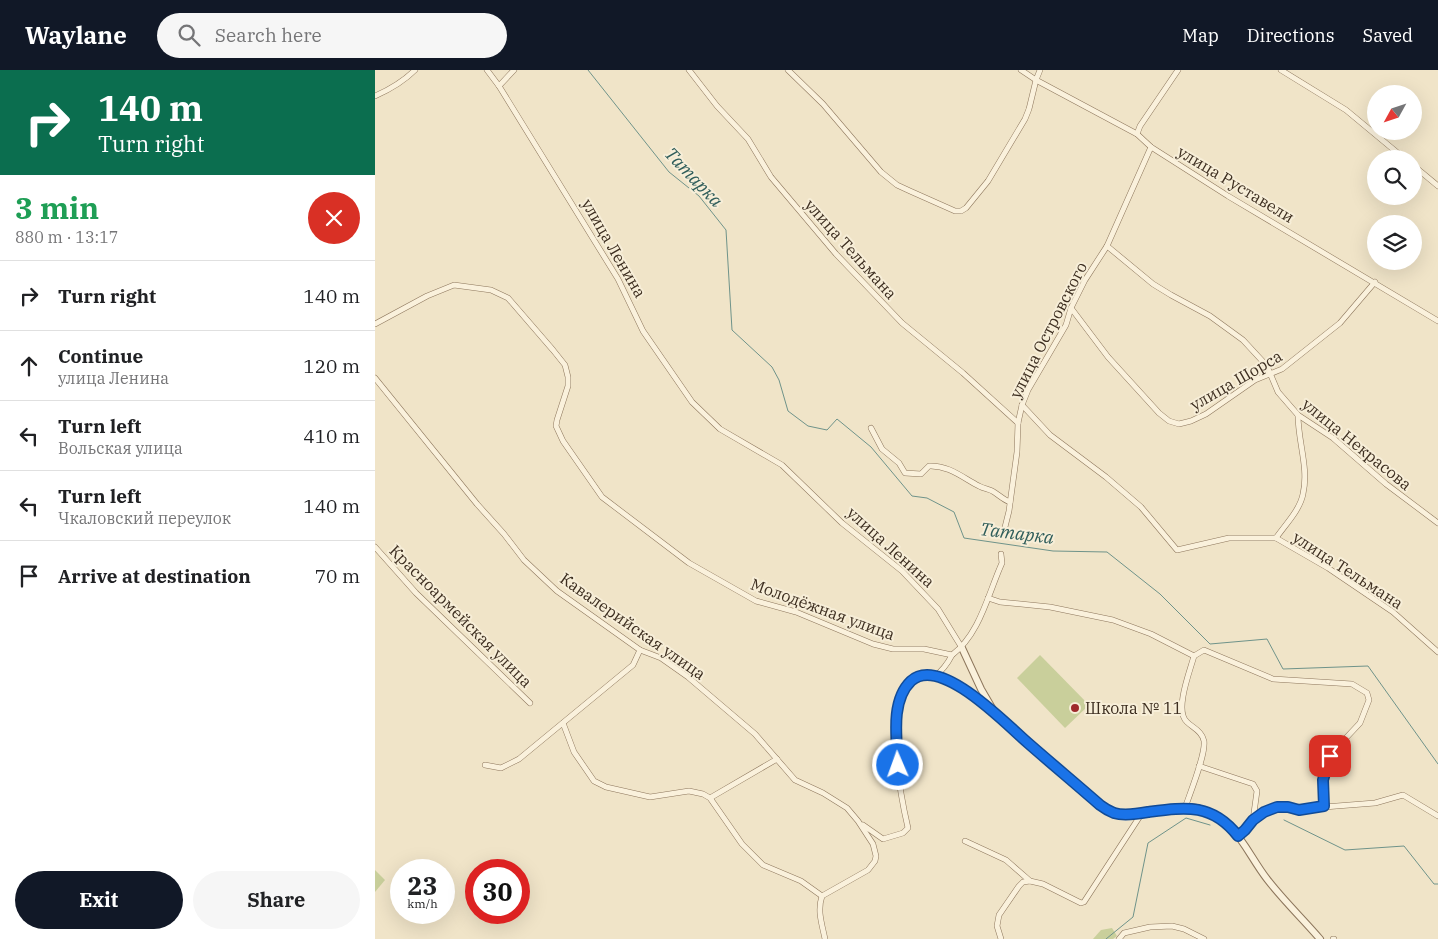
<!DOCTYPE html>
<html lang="en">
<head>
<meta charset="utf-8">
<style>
	body { margin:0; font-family:"IBM Plex Serif",serif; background:#f6f6f6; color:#202124; height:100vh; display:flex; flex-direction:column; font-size:19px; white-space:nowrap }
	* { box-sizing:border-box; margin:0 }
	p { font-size:16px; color:#757577 }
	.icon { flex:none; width:28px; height:28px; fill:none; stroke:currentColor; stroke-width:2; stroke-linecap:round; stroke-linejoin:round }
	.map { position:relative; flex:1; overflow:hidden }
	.details { display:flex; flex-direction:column; background:#fff; width:375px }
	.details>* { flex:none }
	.banner { background:#0b6e4f; color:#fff; overflow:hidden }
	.needle { width:32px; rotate:230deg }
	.controls { position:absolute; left:992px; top:15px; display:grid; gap:10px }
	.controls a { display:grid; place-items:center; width:55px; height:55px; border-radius:50%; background:#fff; box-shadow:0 5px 20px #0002; font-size:25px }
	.speed { position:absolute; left:15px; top:789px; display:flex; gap:10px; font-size:25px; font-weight:700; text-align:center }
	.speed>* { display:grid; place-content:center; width:65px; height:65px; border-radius:50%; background:#fff; box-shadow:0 5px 20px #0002; line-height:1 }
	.speed small { font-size:12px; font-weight:400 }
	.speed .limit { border:8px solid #d22; background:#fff; color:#111 }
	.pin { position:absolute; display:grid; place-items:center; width:42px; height:42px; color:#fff; margin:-21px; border-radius:10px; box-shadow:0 2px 8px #0006 }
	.me { position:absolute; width:55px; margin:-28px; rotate:358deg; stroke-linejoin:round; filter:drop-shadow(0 0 4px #0008) }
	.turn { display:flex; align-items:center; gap:18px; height:105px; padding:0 15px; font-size:22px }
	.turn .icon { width:65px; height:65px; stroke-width:2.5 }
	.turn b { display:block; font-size:35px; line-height:42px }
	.round { display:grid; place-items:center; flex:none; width:52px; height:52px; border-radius:26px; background:#f6f6f6 }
	.headline { display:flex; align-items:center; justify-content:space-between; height:85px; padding:0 15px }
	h1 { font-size:30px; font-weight:700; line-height:38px; color:#1e9e55 }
	.action { display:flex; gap:10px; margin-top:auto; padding:10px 15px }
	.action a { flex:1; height:58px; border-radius:30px; background:#111827; color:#fff; font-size:20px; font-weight:700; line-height:58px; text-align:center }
	.action a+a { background:#f6f6f6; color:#202124 }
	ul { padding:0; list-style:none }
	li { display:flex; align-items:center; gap:15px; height:70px; padding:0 15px; border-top:1px solid #e0e0e0 }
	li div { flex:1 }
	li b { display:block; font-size:19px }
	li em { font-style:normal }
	header { display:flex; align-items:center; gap:30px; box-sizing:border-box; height:70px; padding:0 25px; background:#111827; color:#fff }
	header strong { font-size:24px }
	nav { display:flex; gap:28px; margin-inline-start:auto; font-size:18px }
	.search { width:350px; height:45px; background:#f6f6f6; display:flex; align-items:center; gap:12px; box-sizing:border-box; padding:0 18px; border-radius:28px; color:#757577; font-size:19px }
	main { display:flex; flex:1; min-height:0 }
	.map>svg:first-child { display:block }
	.green { fill:#c9cf9b }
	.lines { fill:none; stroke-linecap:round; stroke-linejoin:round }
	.stream { stroke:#6f938a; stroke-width:1 }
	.minor-casing { stroke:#8d765c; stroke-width:6 }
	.tertiary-casing { stroke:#8d765c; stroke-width:8 }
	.minor { stroke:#faf1dc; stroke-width:5 }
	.tertiary { stroke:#faf1dc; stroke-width:6 }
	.route-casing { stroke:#114b97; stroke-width:12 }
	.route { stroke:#1a73e8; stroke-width:9 }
	.poi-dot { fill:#9e2a2b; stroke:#f7eed8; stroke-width:2 }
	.labels { text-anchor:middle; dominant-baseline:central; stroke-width:4; stroke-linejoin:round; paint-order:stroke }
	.street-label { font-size:16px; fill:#3d2e20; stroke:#f7eed8 }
	.poi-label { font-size:16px; fill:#3d2e20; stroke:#f7eed8; text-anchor:start }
	.water-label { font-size:18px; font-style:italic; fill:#2f5d5a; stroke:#f7eed8 }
</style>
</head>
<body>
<header>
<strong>Waylane</strong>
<div class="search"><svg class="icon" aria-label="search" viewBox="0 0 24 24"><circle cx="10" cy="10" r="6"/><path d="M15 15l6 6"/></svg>Search here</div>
<nav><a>Map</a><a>Directions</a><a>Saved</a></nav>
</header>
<main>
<section class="details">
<div class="banner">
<div class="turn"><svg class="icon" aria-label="right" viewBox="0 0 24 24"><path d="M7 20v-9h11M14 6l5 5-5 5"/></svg><div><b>140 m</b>Turn right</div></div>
</div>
<div class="headline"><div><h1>3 min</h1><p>880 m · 13:17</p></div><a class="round" style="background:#d93025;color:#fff"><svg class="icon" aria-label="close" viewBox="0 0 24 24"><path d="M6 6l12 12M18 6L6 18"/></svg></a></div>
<ul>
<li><svg class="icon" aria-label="right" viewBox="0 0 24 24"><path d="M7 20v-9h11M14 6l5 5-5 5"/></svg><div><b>Turn right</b></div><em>140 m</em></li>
<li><svg class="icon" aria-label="ahead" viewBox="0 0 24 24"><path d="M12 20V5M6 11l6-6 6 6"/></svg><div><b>Continue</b><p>улица Ленина</p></div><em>120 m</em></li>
<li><svg class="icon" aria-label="left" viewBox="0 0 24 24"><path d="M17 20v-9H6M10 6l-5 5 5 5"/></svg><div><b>Turn left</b><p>Вольская улица</p></div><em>410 m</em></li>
<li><svg class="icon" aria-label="left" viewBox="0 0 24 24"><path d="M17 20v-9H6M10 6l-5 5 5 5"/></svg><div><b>Turn left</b><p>Чкаловский переулок</p></div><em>140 m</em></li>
<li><svg class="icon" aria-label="arrive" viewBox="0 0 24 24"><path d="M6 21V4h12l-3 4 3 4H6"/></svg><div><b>Arrive at destination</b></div><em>70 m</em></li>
</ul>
<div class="action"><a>Exit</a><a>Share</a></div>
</section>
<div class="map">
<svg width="1063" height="869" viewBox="0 0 1063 869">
	<rect width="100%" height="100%" fill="#f0e4c8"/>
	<!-- green -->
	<g class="green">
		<polygon points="665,585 714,635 690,658 642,608"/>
		<polygon points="0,800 10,810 0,822"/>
		<polygon points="737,858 742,866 738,869 718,869 726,860"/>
	</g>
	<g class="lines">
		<!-- stream -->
		<g class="stream">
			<polyline points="213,0 294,102 324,126 351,160 357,260 397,297 404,310 413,341 433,356 452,360 462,349 496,377 537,426 552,428 579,442 589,468 678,481 732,482 785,524 835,574 892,569 908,599 993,596 1063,694"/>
			<polyline points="909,750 970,780 1029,776 1059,814 1063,814"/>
			<polyline points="731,869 758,847 773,773 811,748 835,755"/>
		</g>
		<defs>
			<g id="minor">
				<polyline points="112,0 124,16 243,209 268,261 317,332 345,359 407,395 467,453 527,501 563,539 587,578"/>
				<polyline points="314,0 342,36 373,69 396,107 461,184 527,253 588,303 643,353"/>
				<polyline points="413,0 448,34 506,102 522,115 535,121 580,141 586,141 591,138 613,111 650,49 654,39 661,10 665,0"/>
				<polyline points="646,0 661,10 762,64 776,77 853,126 1063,251"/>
				<polyline points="906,0 971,40 1030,89"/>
				<polyline points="124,16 139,0"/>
				<path d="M0 26C16 19 28 12 40 0"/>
				<polyline points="762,64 765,56 803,0"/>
				<polyline points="1039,96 1063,116"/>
				<polyline points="732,176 778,214 796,225 835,246 868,270 892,296 903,322 923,345 958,368 1011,414 1063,453"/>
				<polyline points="696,238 733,287 784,343 794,351 804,354 816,351 831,344 880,310 907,299 965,253 1000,212"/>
				<path d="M0 254 52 226 79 215 116 220 133 228 178 280 190 295 193 307V316L182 350 181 356 188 371 227 427 314 493 381 531 421 542 498 574 518 579H549L577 585C605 564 613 524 627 493L626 484"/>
				<path d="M0 308 102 434 129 464 149 490 182 521 265 580 286 588 313 607 380 664 420 710 448 723 472 738 483 751 498 774 501 786 500 791 493 800 447 826C442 841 447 854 450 869"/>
				<polyline points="647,335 675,365 731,407 766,437 802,480 854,468 901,468 953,498 1018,542 1063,582"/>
				<path d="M496 358 507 379 524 393 530 403 546 404 554 396C574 395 588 408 604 416 609 419 615 419 619 422 625 426 629 430 635 432"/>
				<polyline points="628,465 634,441 642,382 643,353 647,335 653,320 691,255 696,238 710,210 732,176 776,77"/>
				<path d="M901 468C910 455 925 440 928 424 934 398 923 372 923 345"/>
				<polyline points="0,477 41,523 155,633"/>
				<polyline points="613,528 625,532 675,537 738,550 776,564 819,586 829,580 898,609 977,614 992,623 994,630 985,653 955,685 948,710 949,737"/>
				<path d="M559 607C582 610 600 627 618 641"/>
				<polyline points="188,653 199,682 219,711 231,717 275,727 314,721 328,724 335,728 367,774 388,795 426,811 447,826"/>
				<polyline points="110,695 126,698 144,689 258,595 265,580"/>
				<polyline points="824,696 878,714 882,721 878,750"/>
				<polyline points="335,728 402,689"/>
				<path d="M810 738C815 723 831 684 829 671 827 661 818 658 812 652 799 641 815 601 819 586"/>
				<path d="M488 755 508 769 528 763 533 758C526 728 499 594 559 607 567 601 572 595 577 585"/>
				<polyline points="863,766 870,760 878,750 889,741 902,737 913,737 925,740 949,737 1000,733 1028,725 1063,746"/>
				<polyline points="590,771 631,790 655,811 668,814 706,833 709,832 767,743"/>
				<polyline points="626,869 622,856 624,845 644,816 648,812 655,811"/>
				<polyline points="744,869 749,863 775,857 797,856 809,859 829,869"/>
				<polyline points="958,869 959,869"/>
			</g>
			<path id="tertiary" d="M587 578 606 619 620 643 725 735C729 738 734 741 738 743 766 750 794 733 822 738 860 746 871 782 892 809 908 830 928 849 945 869"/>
		</defs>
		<!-- minor casing -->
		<use href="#minor" class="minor-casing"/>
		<!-- tertiary casing -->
		<use href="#tertiary" class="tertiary-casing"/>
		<!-- minor -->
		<use href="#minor" class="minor"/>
		<!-- tertiary -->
		<use href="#tertiary" class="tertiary"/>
	</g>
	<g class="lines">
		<defs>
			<path id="route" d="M523 695C522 670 515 631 536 611 565 584 632 655 653 673 677 694 701 714 725 735 729 738 734 741 739 743 749 746 762 744 773 742 811 737 837 733 863 766L870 760 878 750 889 742 902 737H913L924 740 949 736 948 710 955 686"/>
		</defs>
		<!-- route casing -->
		<use href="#route" class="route-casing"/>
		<!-- route -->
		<use href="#route" class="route"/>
	</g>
	<!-- markers -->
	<circle class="poi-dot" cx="700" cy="638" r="5"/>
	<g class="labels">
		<!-- street labels -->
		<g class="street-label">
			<text transform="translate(861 114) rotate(31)">улица Руставели</text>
			<text transform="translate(239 178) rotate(60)">улица Ленина</text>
			<text transform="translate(476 179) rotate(48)">улица Тельмана</text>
			<text transform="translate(673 260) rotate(-63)">улица Островского</text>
			<text transform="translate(861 310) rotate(-30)">улица Щорса</text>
			<text transform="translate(982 374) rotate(39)">улица Некрасова</text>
			<text transform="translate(516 477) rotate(42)">улица Ленина</text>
			<text transform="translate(973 500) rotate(33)">улица Тельмана</text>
			<text transform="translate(448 539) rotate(20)">Молодёжная улица</text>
			<text transform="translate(86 546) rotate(45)">Красноармейская улица</text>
			<text transform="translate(258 556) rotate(35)">Кавалерийская улица</text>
		</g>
		<!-- poi labels -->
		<g class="poi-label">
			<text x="710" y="638">Школа № 11</text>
		</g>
		<!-- water labels -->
		<g class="water-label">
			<text transform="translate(319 107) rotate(46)">Татарка</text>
			<text transform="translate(642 463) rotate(7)">Татарка</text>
		</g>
	</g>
</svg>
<div class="controls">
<a><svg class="needle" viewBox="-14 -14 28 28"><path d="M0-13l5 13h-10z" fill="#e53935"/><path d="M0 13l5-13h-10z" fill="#757577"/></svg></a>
<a><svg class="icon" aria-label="search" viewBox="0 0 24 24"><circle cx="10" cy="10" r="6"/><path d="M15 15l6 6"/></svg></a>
<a><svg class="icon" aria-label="layers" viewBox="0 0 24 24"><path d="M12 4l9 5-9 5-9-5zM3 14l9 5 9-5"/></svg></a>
</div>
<div class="speed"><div>23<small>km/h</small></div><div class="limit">30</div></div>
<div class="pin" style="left:955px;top:686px;background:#d93025"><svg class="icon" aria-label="arrive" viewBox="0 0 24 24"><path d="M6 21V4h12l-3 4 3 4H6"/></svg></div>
<svg class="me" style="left:523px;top:695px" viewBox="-20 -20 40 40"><circle r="17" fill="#1a73e8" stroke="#fff" stroke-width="3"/><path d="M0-11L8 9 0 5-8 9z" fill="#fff"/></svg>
</div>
</main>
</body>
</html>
